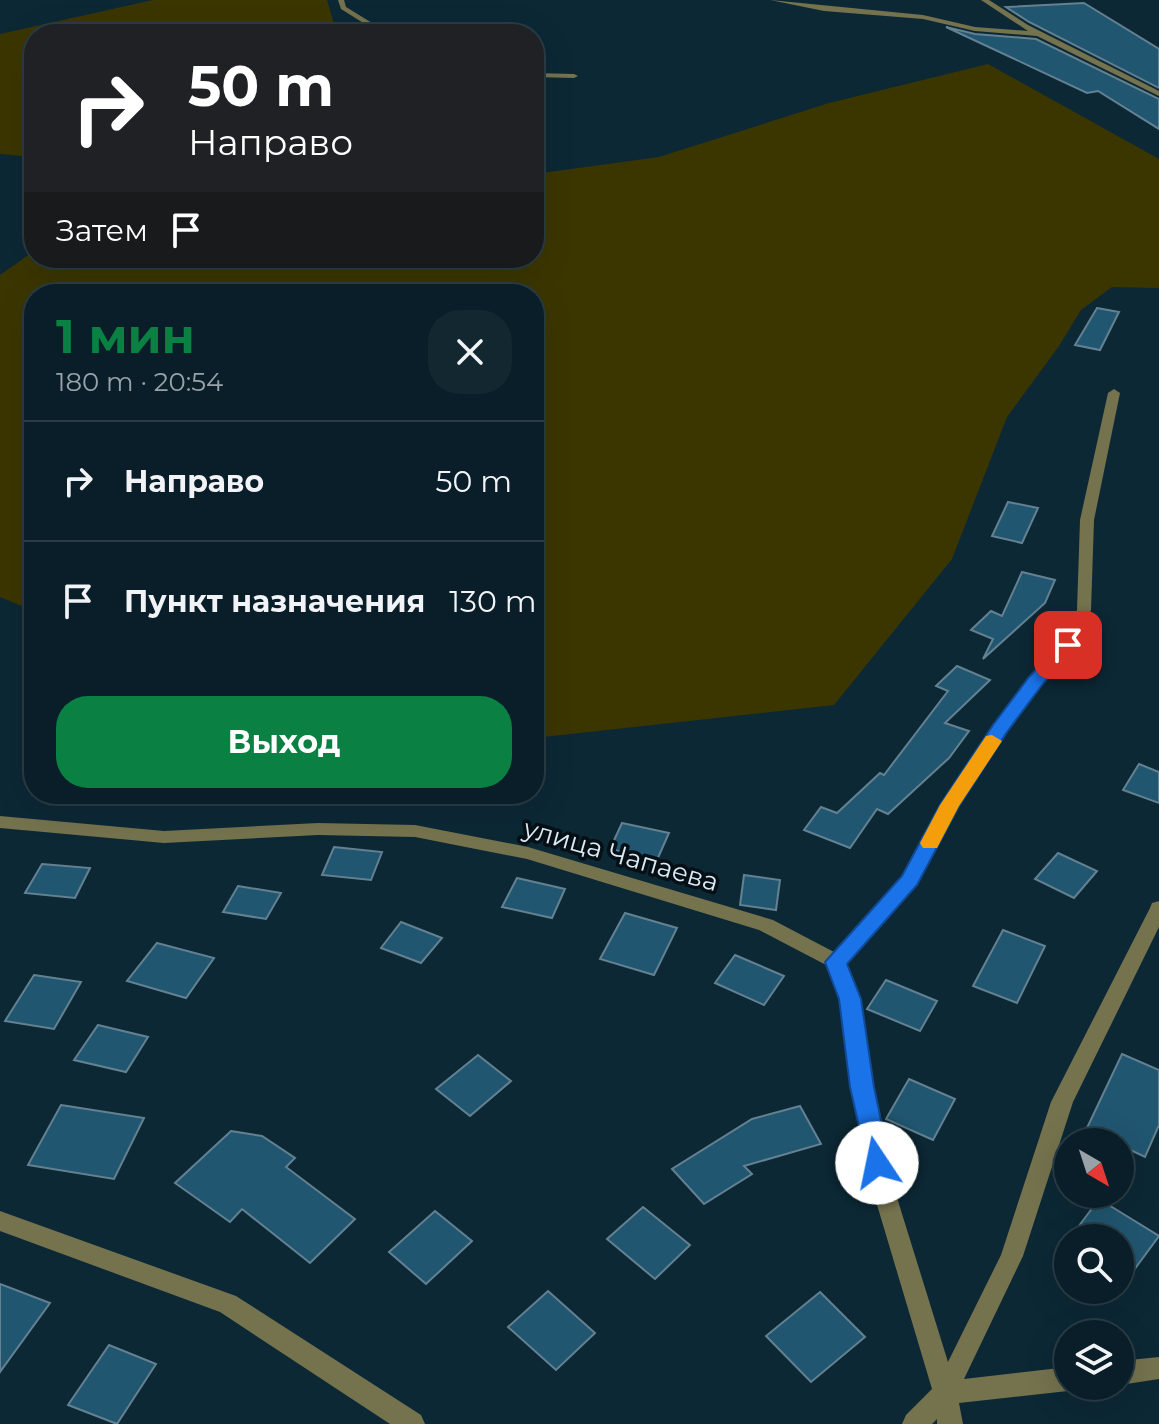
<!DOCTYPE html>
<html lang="ru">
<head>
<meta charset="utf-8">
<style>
	body { margin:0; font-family:Montserrat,sans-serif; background:#122730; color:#f1f3f6; height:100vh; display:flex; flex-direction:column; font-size:30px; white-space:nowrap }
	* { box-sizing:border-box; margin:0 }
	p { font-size:26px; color:#99a2a8 }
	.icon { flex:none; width:44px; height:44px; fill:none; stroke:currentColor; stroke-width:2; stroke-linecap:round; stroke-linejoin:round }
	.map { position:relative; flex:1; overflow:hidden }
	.panel { position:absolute; left:24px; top:284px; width:520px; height:520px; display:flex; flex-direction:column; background:#091e28; border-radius:32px; box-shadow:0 8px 32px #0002,0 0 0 2px #293c45 }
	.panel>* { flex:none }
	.banner { position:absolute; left:24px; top:24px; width:520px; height:244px; border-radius:32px; box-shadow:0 8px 32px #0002,0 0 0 2px #293c45; background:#202124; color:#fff; overflow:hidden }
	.needle { width:52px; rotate:141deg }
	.tools { position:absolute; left:1054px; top:1128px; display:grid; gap:16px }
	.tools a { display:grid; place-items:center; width:80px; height:80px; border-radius:50%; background:#091e28; box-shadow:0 8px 32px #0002,0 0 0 2px #293c45; font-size:40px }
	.pin { position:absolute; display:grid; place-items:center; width:68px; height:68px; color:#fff; margin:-34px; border-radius:16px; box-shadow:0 4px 12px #0006 }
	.me { position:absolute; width:88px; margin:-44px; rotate:349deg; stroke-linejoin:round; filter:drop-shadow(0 0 6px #0008) }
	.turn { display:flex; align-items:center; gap:28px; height:168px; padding:0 32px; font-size:36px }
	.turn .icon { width:104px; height:104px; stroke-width:2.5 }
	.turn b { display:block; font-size:56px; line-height:68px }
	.then { display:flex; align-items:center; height:76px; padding:0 32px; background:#0003; gap:16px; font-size:30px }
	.round { display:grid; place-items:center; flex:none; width:84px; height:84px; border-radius:32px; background:#122730 }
	.summary { display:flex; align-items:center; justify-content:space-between; height:136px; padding:0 32px }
	h1 { font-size:48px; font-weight:700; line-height:60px; color:#0b8043 }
	.action { display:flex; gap:16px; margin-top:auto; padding:16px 32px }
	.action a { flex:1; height:92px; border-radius:32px; background:#0b8043; color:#fff; font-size:32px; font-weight:700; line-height:92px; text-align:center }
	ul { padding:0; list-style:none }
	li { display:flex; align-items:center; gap:24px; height:120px; padding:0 32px; border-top:2px solid #293c45 }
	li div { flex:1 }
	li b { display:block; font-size:30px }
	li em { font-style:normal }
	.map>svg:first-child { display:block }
	.green { fill:#3b3600 }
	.building { fill:#215670; stroke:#648192; stroke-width:2 }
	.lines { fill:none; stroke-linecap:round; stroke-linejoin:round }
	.minor { fill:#75724e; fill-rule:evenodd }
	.route { fill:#1a73e8; stroke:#114b97; stroke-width:2 }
	.slow { fill:#f59e0b }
	.labels { text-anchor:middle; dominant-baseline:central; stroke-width:7; stroke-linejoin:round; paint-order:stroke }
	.street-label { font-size:26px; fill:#dcecf5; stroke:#050f15 }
</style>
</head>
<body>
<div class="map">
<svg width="1159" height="1424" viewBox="0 0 1159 1424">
	<rect width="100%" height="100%" fill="#0c2835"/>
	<!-- green -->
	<g class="green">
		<polygon points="153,0 327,0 337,34 34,34 34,157 0,154 0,34"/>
		<polygon points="988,64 1159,159 1159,288 1112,287 1081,310 1059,346 1007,417 952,559 834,705 534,738 534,294 34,294 34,611 0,597 0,275 34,251 34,258 534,258 534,174 659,157 829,103"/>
	</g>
	<!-- building -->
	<g class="building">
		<polygon points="1084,3 1159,49 1159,88 1029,22 1006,7"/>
		<polygon points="946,27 975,34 1036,39 1159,99 1159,129 1098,91 1087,93"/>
		<polygon points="1097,308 1119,312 1100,350 1075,345"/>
		<polygon points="1008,502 1038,508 1022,543 992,536"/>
		<polygon points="1022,572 1055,580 1045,603 983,659 993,639 971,630 991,611 1002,616"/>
		<polygon points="957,666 990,680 945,723 969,731 949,758 888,814 877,809 850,848 804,830 821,807 837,813 880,773 884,775 948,691 936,686"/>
		<polygon points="1139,764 1159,772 1159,803 1123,790"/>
		<polygon points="622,823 669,833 657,860 610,849"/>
		<polygon points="334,847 382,852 371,880 322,875"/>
		<polygon points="1058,853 1097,871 1074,898 1035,879"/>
		<polygon points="42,864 90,868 75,898 25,893"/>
		<polygon points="744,875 780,880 776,910 740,905"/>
		<polygon points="517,878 565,889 552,918 502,907"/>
		<polygon points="238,886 281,893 266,919 223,912"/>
		<polygon points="625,913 677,928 654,975 600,959"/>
		<polygon points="401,922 442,938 421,963 381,948"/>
		<polygon points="1003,930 1045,946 1017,1003 973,986"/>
		<polygon points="157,943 214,958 186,998 127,981"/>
		<polygon points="735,955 784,976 764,1005 715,983"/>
		<polygon points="34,975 81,982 54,1029 5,1021"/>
		<polygon points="886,980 937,1001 920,1031 867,1009"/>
		<polygon points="98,1025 148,1037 126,1072 74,1060"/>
		<polygon points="1122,1054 1159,1070 1159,1125 1145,1157 1120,1145 1120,1142 1113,1142 1086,1130"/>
		<polygon points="478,1055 511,1081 470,1116 436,1089"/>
		<polygon points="909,1079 955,1099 933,1140 886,1119"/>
		<polygon points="61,1105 144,1118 114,1179 28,1165"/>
		<polygon points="800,1106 821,1144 744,1166 752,1174 704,1204 672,1169 752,1119"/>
		<polygon points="231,1131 262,1136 295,1158 286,1167 355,1219 310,1263 242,1209 230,1222 175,1183"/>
		<polygon points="1099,1199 1159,1236 1120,1289 1120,1238 1070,1238"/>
		<polygon points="643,1207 690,1245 655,1279 607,1239"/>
		<polygon points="435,1211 472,1241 426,1284 389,1252"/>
		<polygon points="0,1284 50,1303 0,1372"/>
		<polygon points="548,1291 595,1333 556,1370 508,1327"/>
		<polygon points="820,1292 865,1337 811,1382 766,1336"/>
		<polygon points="109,1345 156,1364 117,1424 68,1405"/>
	</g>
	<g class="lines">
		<!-- minor -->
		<g class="minor">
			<polygon points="338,0 344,0 346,7 390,34 381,34 341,9"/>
			<polygon points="770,0 923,15 975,27 1028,31 981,0 989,0 1028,25 1159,91 1159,96 1037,36 975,31 923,19 824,11"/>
			<polygon points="534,73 574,74 578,76 574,78 534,77"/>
			<polygon points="1114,389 1120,393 1094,520 1091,610 1076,645 1041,684 1006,732 958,806 916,884 846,963 860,999 872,1087 894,1188 948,1362 1001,1255 1051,1102 1150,908 1152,903 1159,901 1159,927 1073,1102 1023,1256 964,1379 1068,1367 1068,1386 1077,1387 1068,1391 959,1403 963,1424 937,1424 937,1419 932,1424 902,1424 906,1415 932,1389 872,1188 852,1087 840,999 828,966 759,930 527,859 415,837 318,835 164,843 0,828 0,816 164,831 318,823 415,825 528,847 773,920 834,952 903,876 941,805 994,725 1029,678 1061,643 1077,610 1080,520 1108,393"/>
			<polygon points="0,1211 236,1296 421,1415 425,1424 390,1424 220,1312 0,1231"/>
			<polygon points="1159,1357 1159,1379 1120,1385 1120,1361"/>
		</g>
	</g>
	<!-- route -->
	<polygon class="route" points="1068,640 1076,645 1042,685 1007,732 959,806 917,885 847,964 861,999 874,1087 890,1163 886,1170 877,1173 869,1170 850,1087 839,999 825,962 902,876 940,805 993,725 1029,677 1062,642"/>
	<!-- slow -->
	<polygon class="slow" points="992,735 1002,741 959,806 937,848 923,848 920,843 940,805 986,736"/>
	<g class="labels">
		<!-- street labels -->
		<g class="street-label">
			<text transform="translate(621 855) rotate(16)">улица Чапаева</text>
		</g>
	</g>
</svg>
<div class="tools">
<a><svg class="needle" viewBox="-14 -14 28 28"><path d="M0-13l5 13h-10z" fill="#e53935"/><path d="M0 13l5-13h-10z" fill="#99a2a8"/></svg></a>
<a><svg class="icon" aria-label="search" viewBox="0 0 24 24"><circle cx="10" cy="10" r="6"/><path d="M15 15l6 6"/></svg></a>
<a><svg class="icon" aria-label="layers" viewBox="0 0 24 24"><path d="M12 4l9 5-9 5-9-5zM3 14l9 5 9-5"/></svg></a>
</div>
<div class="pin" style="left:1068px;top:645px;background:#d93025"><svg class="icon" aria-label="arrive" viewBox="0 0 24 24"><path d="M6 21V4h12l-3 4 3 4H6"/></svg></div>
<svg class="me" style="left:877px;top:1163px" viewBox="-20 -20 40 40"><circle r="19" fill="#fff"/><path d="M0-13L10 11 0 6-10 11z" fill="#1a73e8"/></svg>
<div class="banner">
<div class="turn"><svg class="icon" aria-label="right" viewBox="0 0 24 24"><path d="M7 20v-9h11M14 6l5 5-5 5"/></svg><div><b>50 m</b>Направо</div></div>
<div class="then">Затем<svg class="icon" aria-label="arrive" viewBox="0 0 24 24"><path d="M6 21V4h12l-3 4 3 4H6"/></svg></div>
</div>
<section class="panel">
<div class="summary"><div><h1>1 мин</h1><p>180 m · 20:54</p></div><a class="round"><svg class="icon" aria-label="close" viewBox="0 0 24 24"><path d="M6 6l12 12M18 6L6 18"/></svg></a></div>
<ul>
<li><svg class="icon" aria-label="right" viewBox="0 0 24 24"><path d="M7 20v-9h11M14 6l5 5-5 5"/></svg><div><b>Направо</b></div><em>50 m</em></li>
<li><svg class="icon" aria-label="arrive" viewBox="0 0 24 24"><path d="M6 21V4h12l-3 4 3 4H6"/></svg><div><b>Пункт назначения</b></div><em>130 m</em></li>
</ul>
<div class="action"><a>Выход</a></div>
</section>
</div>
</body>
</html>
